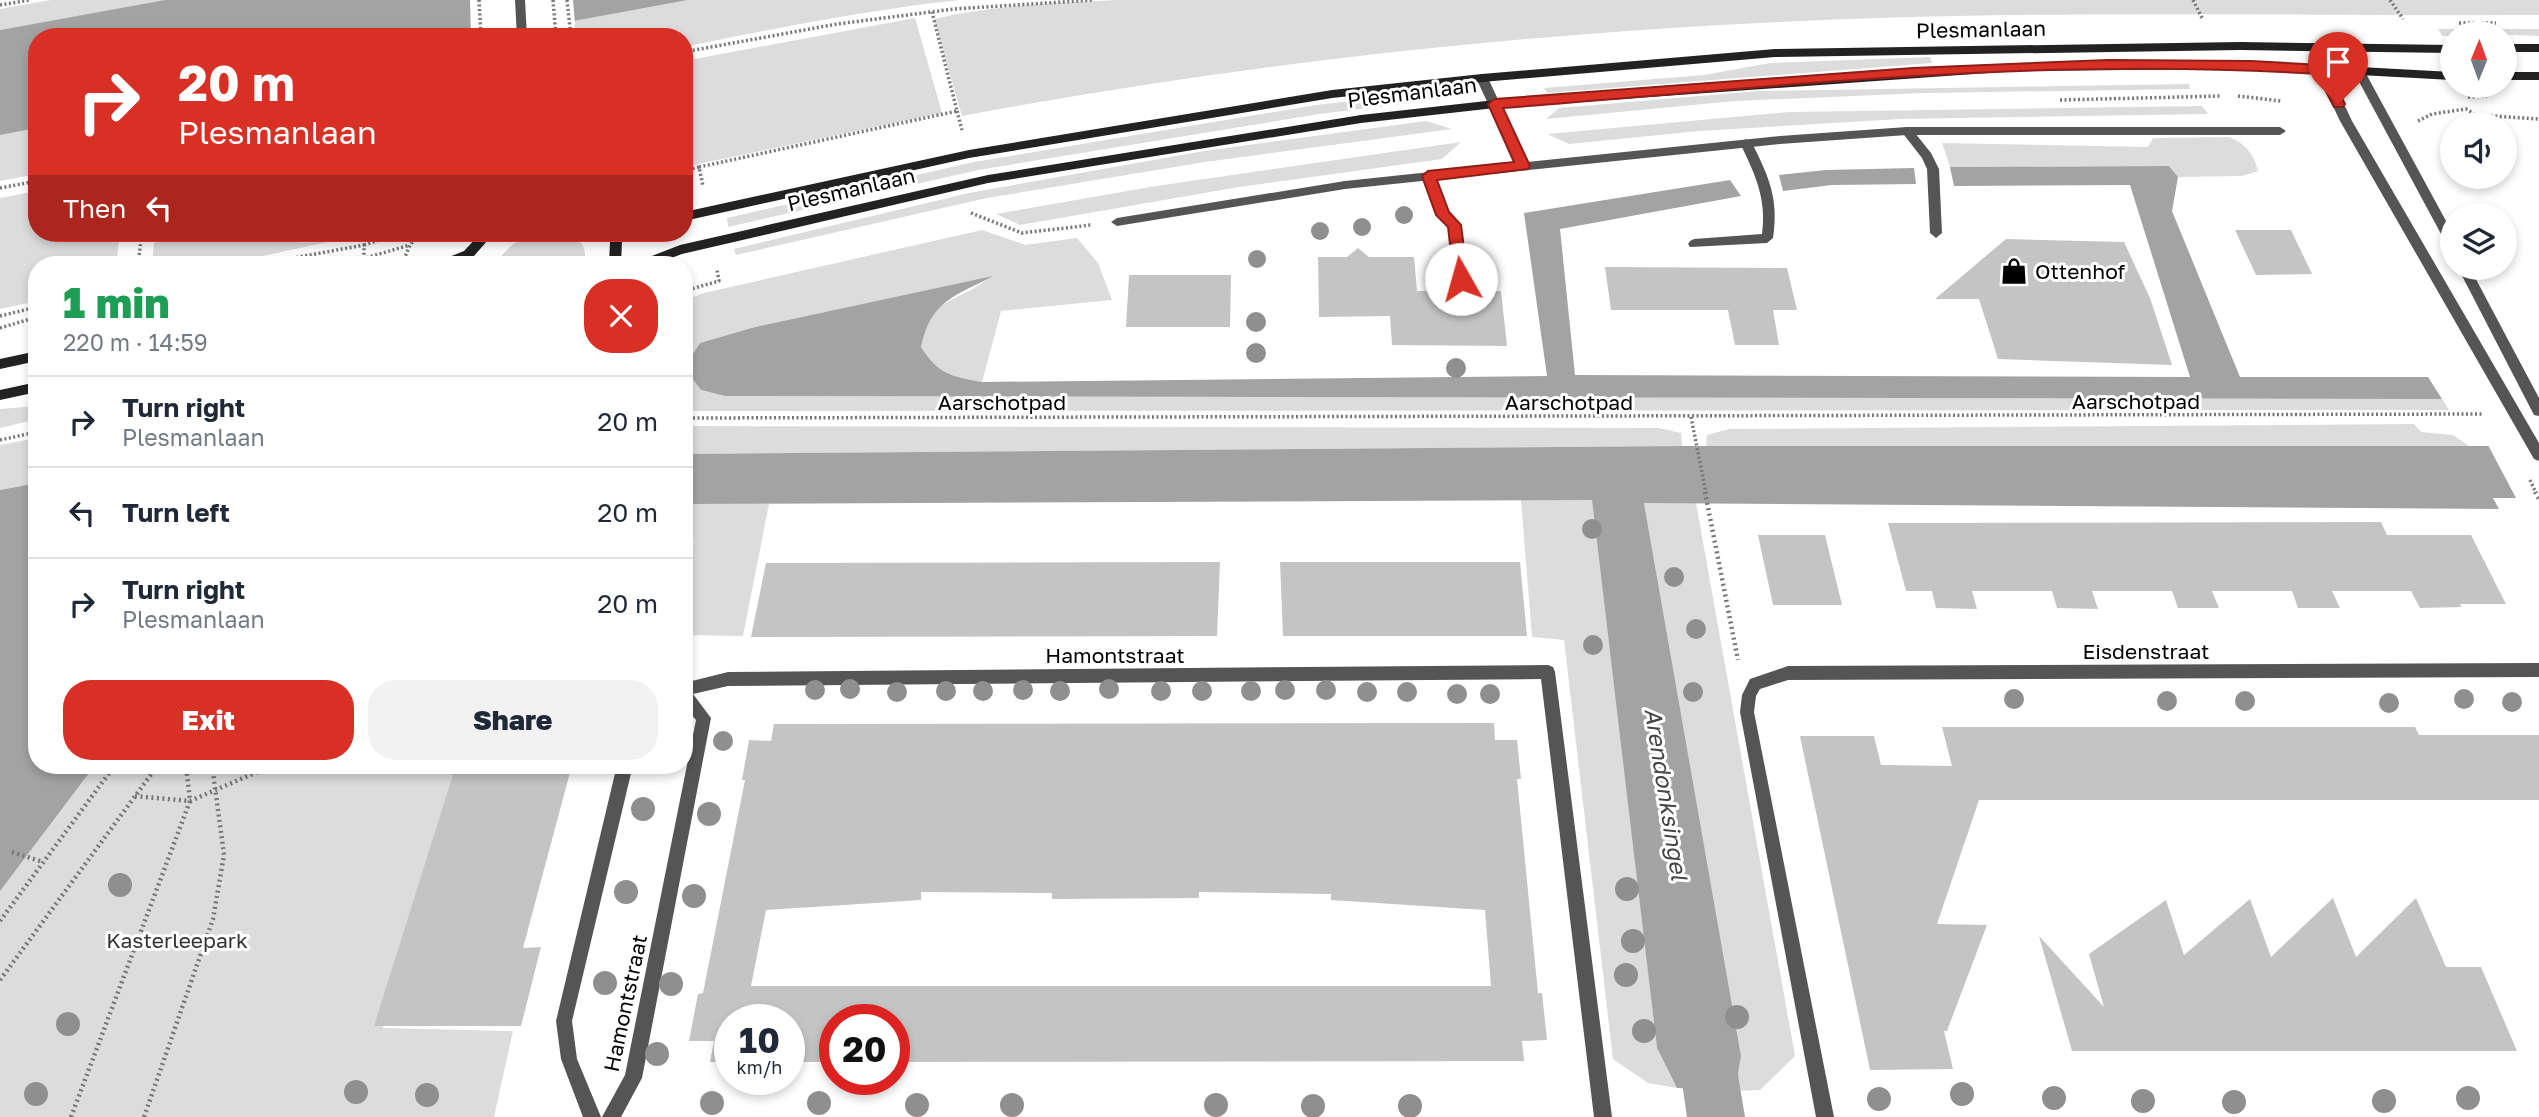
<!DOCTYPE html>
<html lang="en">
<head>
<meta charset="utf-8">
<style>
	body { margin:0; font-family:"Golos Text",sans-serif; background:#f2f2f3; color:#1f2937; height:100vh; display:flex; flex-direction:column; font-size:26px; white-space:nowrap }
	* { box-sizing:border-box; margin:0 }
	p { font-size:23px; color:#747a83 }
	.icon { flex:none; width:38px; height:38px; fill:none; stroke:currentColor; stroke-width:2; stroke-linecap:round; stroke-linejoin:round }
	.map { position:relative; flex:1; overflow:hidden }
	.side { position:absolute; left:28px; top:256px; width:665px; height:518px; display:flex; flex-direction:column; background:#fff; border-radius:28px; box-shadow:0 4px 10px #0003 }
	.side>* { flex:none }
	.banner { position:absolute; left:28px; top:28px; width:665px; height:214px; border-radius:28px; box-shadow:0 4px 10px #0003; background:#d93025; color:#fff; overflow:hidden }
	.needle { width:46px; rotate:1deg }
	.tools { position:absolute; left:2440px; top:21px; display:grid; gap:14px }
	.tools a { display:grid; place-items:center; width:77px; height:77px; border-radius:50%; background:#fff; box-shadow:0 4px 10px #0003; font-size:35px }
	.speed { position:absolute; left:714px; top:1004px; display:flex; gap:14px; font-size:35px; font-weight:700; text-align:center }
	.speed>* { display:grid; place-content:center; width:91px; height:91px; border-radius:50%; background:#fff; box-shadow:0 4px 10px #0003; line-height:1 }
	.speed small { font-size:18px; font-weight:400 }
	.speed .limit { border:10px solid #d22; background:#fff; color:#111 }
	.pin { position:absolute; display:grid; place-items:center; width:60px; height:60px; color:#fff; margin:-72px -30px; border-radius:50% 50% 50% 0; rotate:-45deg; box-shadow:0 0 7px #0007 }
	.pin .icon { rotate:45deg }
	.me { position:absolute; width:77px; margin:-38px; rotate:353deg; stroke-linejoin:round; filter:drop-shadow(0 0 5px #0008) }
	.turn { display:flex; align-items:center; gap:24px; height:147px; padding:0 35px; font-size:32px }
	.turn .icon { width:91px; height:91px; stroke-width:2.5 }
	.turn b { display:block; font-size:49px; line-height:60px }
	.then { display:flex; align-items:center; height:66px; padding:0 35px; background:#0003; gap:14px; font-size:26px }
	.round { display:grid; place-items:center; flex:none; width:74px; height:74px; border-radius:28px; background:#f2f2f3 }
	.headline { display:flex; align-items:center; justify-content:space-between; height:119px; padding:0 35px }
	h1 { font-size:42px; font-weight:800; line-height:52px; color:#1e9e55 }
	.button { display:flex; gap:14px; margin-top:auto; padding:14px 35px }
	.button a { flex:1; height:80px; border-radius:28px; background:#d93025; color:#fff; font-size:28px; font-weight:800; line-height:80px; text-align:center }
	.button a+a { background:#f2f2f3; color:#1f2937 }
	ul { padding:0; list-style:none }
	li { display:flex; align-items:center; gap:21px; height:91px; padding:0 35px; border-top:2px solid #e0e1e3 }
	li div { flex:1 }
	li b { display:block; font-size:26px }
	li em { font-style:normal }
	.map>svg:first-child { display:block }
	.green { fill:#dcdcdc }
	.water { fill:#a3a3a3 }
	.pier { fill:#fff }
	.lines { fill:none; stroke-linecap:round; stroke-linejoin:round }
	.canal { fill:#a3a3a3; fill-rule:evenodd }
	.building { fill:#c4c4c4; fill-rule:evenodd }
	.path-far1 { stroke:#777; stroke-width:3.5; stroke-dasharray:2 2.5; stroke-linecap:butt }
	.path { stroke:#777; stroke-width:4.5; stroke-dasharray:2 3.5; stroke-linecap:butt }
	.service { fill:#555; fill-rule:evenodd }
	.minor { fill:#555; fill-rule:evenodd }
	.tertiary { fill:#555; fill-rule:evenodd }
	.secondary { fill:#222; fill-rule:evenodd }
	.tree { fill:#8f8f8f }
	.route { fill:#d93025; stroke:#8d1f18; stroke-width:2 }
	.labels { text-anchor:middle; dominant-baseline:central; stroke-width:6; stroke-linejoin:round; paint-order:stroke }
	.street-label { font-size:21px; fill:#000; stroke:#fff }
	.poi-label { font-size:21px; fill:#000; stroke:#fff; text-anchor:start }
	.park-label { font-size:21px; fill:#333; stroke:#fff }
	.water-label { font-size:23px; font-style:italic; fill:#444; stroke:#fff }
</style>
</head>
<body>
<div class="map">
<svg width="2539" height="1117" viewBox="0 0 2539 1117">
	<rect width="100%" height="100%" fill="#fff"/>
	<!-- green -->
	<g class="green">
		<polygon points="51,0 167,0 0,30 0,9"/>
		<path d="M688 0H960C867 10 776 28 684 47V37H576L574 21Z"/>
		<path d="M1118 0H2539V15C2319 16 2099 11 1879 18 1571 28 1265 59 962 116L934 19C994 5 1056 3 1118 0Z"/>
		<polygon points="915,18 942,113 684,167 684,61"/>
		<polygon points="2438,29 2539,29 2539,36 2452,33 2452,36 2442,36"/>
		<polygon points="1930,57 1932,63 1547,93 1544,88 1704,75 1770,63"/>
		<polygon points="2189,84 2190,89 1924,93 1735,101 1546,119 1559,108 1758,91"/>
		<polygon points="1405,95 1410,103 1319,114 978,170 728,227 727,218 974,162 1316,105"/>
		<polygon points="2202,106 2208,114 1900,119 1699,131 1569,144 1547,134 1789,112"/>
		<polygon points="1426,121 1452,129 1205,162 987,198 736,255 734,249 969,193 1204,151"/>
		<polygon points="37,128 37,174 0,181 0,135"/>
		<path d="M2229 137C2245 143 2254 154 2258 171L2242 176 2178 177 2169 166 1950 167 1942 143 2148 147 2153 138Z"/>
		<polygon points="1461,142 1442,159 1239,187 1020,225 996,214 1156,186"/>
		<polygon points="37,191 37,233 120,233 116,264 37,264 37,301 0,309 0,198"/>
		<path d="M982 230 1025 245 1077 238 1098 263 1112 300 1001 311 982 382C951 376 939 375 921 347 933 292 955 306 990 277L755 327 700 343 690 358 701 390 725 396 2442 399 2449 410 684 411V301L704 293Z"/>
		<polygon points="155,233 369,233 226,264 152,264"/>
		<path d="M539 233C562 233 591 234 584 264H496C506 247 520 237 539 233Z"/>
		<polygon points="37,406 37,419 0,428 0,409"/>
		<polygon points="2414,424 2421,432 2453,435 2472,448 1706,447 1707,435 1729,429"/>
		<polygon points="684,426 1659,428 1681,433 1682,446 684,454"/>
		<polygon points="37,438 37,483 0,490 0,445"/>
		<polygon points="1592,499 1610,650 1623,685 1635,859 1657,1048 1677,1088 1648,1083 1613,1059 1564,640 1532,637 1521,500"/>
		<polygon points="1644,503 1696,503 1795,1056 1760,1090 1735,1091 1741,1056"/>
		<polygon points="684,504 769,504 743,636 684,635 684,583 694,542 684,542"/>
		<polygon points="0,535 37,765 459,765 383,1028 513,1031 494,1117 0,1117"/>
	</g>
	<!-- water -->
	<g class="water">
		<polygon points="165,0 688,0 574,21 515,37 37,37 37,128 0,135 0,30"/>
		<path d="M2169 166 2178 177 2172 211 2240 377H2428L2442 399 725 396 701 390 692 378 690 358 700 343 755 327 993 276C954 297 931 300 921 347 939 375 951 376 982 382L1547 376 1524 213 1730 180 1741 196 1560 229 1575 375 2190 377 2130 185 1954 186 1950 167Z"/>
		<polygon points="1914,168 1916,184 1832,185 1783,191 1779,175 1826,170"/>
		<polygon points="1682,446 2539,446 2539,501 2500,501 2503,509 1644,503 1741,1056 1735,1091 1677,1088 1657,1048 1592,500 684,504 684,454"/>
		<polygon points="37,483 37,765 95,765 0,891 0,490"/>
	</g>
	<!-- pier -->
	<g class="pier">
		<polygon points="470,0 573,0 575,24 529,37 471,37"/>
		<polygon points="2539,443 2539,504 2505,505 2506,511 2501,513 2493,498 2516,498 2488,445 2461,445"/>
	</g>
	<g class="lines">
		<!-- canal -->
		<polygon class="canal" points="1702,999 1722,1007 1730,1027 1745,1117 1687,1117 1674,1027 1682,1007"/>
	</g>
	<!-- building -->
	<g class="building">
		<polygon points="2235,230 2291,230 2312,274 2256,275"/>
		<polygon points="2006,239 2124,242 2150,298 2172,365 1998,359 1979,299 1935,299"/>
		<polygon points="1358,248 1369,257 1414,257 1417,291 1501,291 1507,346 1392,345 1390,316 1319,317 1318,257 1347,257"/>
		<polygon points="1605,267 1787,268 1797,310 1773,310 1779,345 1735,345 1728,310 1611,310"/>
		<polygon points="1129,275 1231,275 1230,327 1126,327"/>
		<polygon points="2381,522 2387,535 2471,535 2506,604 2460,604 2461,607 2420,608 2411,591 2332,591 2340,608 2298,608 2292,591 2212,591 2219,608 2178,608 2172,591 2092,591 2098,609 2057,608 2052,591 1972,591 1977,609 1936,608 1932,591 1906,591 1888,523"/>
		<polygon points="1758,535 1825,535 1842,605 1773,605"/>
		<polygon points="1220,562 1217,636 751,637 766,563"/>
		<polygon points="1280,562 1520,562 1527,636 1283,636"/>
		<path d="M1494 723 1495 740H1517L1521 779H1517L1538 993H1542L1547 1040 1522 1041 1524 1061 894 1062V1020H835V1062H789V1020H730V1062H710L714 1041H689L698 994 703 993 745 780H742L749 740 771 741 774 724ZM921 892 1052 893V899L1199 898V892L1331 894V900L1485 910 1491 986H751L766 910 921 900Z"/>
		<polygon points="1942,727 2415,727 2419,735 2539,735 2539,800 1979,800 1937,924 1987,925 1947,1031 1944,1031 1953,1069 1870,1070 1800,736 1874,736 1881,765 1952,766"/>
		<polygon points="456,765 572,765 523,948 541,947 521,1026 374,1026"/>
		<polygon points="2333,898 2356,957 2416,898 2446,967 2481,967 2517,1051 2072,1051 2039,936 2104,1007 2089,954 2166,900 2184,955 2250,899 2271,957"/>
	</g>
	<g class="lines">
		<!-- path-far1 -->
		<g class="path-far1">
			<polyline points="479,0 481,37"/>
			<polyline points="553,0 556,37"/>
			<polyline points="567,0 571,37"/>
			<polyline points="2193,0 2202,18"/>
			<polyline points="2390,0 2403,19"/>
			<polyline points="0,5 30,0"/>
			<polyline points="2459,23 2496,23"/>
			<polyline points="684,52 837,24 954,9 1093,0"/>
			<polyline points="2238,96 2281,101"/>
			<polyline points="2468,97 2487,96"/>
			<polyline points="2060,100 2222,96"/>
			<polyline points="957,111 962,130"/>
			<polyline points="2418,121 2432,114 2466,109 2476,115 2539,119"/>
			<polyline points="699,167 957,111 932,12"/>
			<polyline points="684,171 699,167 703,186"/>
			<polyline points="0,188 37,181"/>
			<polyline points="971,213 1022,233 1091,225"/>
			<polyline points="364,245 402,233"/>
			<polyline points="138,264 142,233"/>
			<polyline points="261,264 364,245 364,264"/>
			<polyline points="345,264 410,245"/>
			<polyline points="402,264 410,245 420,233"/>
			<polyline points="684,291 719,281 717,270"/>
			<polyline points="0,316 37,307"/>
			<polyline points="0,328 37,317"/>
			<polyline points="1691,417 1706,493"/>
			<polyline points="684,418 2482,414"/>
			<polyline points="0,440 37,432"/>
			<polyline points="2530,480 2536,493"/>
		</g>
		<!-- path -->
		<g class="path">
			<polyline points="1705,492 1738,660"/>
			<polyline points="2535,492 2539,499"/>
			<polyline points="95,765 111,770"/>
			<polyline points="135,796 190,801 273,765"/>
			<polyline points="12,852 43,862"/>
			<polyline points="0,921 115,765"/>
			<polyline points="0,980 158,765"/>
			<polyline points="71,1117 190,801 186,765"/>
			<polyline points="144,1117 213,919 224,855 212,765"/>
		</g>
		<!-- service -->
		<g class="service">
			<polygon points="1907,127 1911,128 1931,153 1939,169 1942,233 1936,238 1930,233 1927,169 1922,158 1901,131"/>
			<path d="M1746 139 1752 143C1769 177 1779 199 1773 238L1767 243 1690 247 1688 244 1690 241 1694 239 1762 234C1767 199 1755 174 1740 143Z"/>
			<polygon points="1428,172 1434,176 1448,213 1460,225 1467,279 1461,284 1455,279 1448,227 1437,215 1422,176"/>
		</g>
		<!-- minor -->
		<g class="minor">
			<polygon points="1482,74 1488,78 1527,162 1780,136 1907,127 2280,127 2286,131 2280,135 1907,135 1780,144 1345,189 1117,226 1111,222 1117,218 1345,181 1516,163 1476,78"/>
			<polygon points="2539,663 2539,677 1788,680 1760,689 1756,696 1754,712 1834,1117 1816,1117 1740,712 1742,695 1750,679 1788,666"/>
			<polygon points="1548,665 1553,667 1555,672 1612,1117 1594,1117 1541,679 728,686 693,694 711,718 642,1078 621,1117 602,1117 625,1075 696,720 684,706 684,683 728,672"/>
			<polygon points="617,765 633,765 572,1021 577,1059 601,1117 583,1117 561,1059 556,1021"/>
		</g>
		<!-- tertiary -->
		<g class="tertiary">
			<polygon points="515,0 525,0 527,37 517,37"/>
			<polygon points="2325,44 2364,70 2452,232 2452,248 2448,247 2356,76 2329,57 2328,70 2352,121 2539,443 2539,461 2534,459 2340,121 2316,70 2319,48"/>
			<polygon points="2458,268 2470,268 2539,398 2539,416 2534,415"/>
		</g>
		<!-- secondary -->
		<g class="secondary">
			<polygon points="2241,42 2452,45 2452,53 2241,50 1775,57 1482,82 1332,98 969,158 684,221 684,212 969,150 1332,90 1482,74 1775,49"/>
			<rect x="2504" y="44" width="35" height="8"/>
			<polygon points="2251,61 2452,72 2452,80 2251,69 2016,71 1495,108 1361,123 988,183 682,254 655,264 637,264 639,261 680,245 988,175 1361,115 1495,100 2016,63"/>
			<rect x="2504" y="72" width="35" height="8"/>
			<polygon points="481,233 494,233 474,256 471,264 459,264 459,262 437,264 439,261 464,251"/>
			<polygon points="606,233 618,233 622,241 621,264 609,264 610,241"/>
			<polygon points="37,351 37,361 0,369 0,359"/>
			<polygon points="37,382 37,392 0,400 0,390"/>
		</g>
	</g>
	<!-- trees -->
	<g class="tree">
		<circle cx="1404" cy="215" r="9"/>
		<circle cx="1362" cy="227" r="9"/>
		<circle cx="1320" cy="231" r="9"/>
		<circle cx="1257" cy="259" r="9"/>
		<circle cx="1256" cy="322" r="10"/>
		<circle cx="1256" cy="353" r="10"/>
		<circle cx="1456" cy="368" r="10"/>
		<circle cx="1592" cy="529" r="10"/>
		<circle cx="1674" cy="577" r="10"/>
		<circle cx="1696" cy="629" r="10"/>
		<circle cx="1593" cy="645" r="10"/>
		<circle cx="850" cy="689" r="10"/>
		<circle cx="1109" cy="689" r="10"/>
		<circle cx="815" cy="690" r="10"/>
		<circle cx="1023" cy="690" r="10"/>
		<circle cx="1285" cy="690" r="10"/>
		<circle cx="1326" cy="690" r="10"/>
		<circle cx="946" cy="691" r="10"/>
		<circle cx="983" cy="691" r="10"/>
		<circle cx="1060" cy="691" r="10"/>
		<circle cx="1161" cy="691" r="10"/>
		<circle cx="1202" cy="691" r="10"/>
		<circle cx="1251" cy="691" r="10"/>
		<circle cx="897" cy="692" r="10"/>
		<circle cx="1367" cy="692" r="10"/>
		<circle cx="1407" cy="692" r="10"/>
		<circle cx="1693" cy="692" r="10"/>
		<circle cx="1457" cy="694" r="10"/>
		<circle cx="1490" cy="694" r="10"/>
		<circle cx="2014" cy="699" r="10"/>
		<circle cx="2464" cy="699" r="10"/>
		<circle cx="2167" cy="701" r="10"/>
		<circle cx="2245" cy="701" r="10"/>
		<circle cx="2512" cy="702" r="10"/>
		<circle cx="2389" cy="703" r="10"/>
		<circle cx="723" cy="741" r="10"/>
		<circle cx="643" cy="809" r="12"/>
		<circle cx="709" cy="814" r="12"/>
		<circle cx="120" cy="885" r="12"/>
		<circle cx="1627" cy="889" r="12"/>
		<circle cx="626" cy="892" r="12"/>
		<circle cx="694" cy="896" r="12"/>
		<circle cx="1633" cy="941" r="12"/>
		<circle cx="1626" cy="975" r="12"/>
		<circle cx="605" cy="983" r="12"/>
		<circle cx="671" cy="984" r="12"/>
		<circle cx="1737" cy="1017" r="12"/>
		<circle cx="68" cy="1024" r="12"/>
		<circle cx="1644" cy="1031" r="12"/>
		<circle cx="657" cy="1054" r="12"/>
		<circle cx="356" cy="1092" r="12"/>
		<circle cx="36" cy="1094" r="12"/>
		<circle cx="1962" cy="1094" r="12"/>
		<circle cx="427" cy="1095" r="12"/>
		<circle cx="2054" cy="1098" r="12"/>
		<circle cx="2468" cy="1098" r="12"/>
		<circle cx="1879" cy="1099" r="12"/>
		<circle cx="2143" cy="1101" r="12"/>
		<circle cx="2384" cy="1101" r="12"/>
		<circle cx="2234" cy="1102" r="12"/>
		<circle cx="712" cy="1103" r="12"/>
		<circle cx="819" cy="1103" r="12"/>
		<circle cx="917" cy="1105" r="12"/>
		<circle cx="1012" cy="1105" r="12"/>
		<circle cx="1216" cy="1105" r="12"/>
		<circle cx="1313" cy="1106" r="12"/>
		<circle cx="1410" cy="1106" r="12"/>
	</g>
	<!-- route -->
	<path class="route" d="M2108 60 2251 61 2322 65 2326 67 2345 104 2343 107H2334L2317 74C2046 56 1773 87 1503 108L1530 166 1528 169 1437 180 1449 212 1461 225 1468 279 1461 284 1454 279 1448 227 1436 215 1422 176 1428 171 1514 162 1488 104 1495 99 1913 68Z"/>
	<!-- icons -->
	<defs>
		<symbol id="shop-bare" viewBox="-9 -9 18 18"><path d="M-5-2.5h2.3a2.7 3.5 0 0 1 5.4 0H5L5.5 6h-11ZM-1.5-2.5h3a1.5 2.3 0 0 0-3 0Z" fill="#000" stroke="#fff" stroke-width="2.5" paint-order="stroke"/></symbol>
	</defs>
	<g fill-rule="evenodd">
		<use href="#shop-bare" x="1995" y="252" width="38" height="38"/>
	</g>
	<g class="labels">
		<!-- street labels -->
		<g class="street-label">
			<text transform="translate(1981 29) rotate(-1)">Plesmanlaan</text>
			<text transform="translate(1412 92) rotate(-7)">Plesmanlaan</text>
			<text transform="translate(851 189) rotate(-13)">Plesmanlaan</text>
			<text x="2136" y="401">Aarschotpad</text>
			<text x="1002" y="402">Aarschotpad</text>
			<text x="1569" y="402">Aarschotpad</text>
			<text x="2146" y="651">Eisdenstraat</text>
			<text x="1115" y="655">Hamontstraat</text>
			<text transform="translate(625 1003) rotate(-78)">Hamontstraat</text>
		</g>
		<!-- poi labels -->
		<g class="poi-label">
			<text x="2035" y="271">Ottenhof</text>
		</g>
		<!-- park labels -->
		<g class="park-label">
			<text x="177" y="940">Kasterleepark</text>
		</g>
		<!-- water labels -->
		<g class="water-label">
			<text transform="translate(1667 794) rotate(81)">Arendonksingel</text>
		</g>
	</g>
</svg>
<div class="tools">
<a><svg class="needle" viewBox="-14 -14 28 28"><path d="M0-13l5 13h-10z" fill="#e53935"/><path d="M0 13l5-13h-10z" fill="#747a83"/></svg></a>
<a><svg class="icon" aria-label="sound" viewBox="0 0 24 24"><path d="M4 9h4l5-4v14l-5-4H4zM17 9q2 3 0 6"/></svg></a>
<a><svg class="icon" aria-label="layers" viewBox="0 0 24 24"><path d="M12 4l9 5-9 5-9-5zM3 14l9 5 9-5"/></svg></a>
</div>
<div class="speed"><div>10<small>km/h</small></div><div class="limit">20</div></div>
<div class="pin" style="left:2338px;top:104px;background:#d93025"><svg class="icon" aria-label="arrive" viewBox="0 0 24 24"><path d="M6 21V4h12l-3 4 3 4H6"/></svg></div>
<svg class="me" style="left:1461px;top:279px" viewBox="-20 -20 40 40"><circle r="19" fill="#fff"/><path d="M0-13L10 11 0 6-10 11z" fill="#d93025"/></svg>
<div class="banner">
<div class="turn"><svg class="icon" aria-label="right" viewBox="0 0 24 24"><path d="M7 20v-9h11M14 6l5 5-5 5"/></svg><div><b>20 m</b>Plesmanlaan</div></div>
<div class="then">Then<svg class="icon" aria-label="left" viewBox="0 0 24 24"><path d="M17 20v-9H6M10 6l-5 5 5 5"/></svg></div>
</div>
<section class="side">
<div class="headline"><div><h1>1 min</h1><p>220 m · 14:59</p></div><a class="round" style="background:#d93025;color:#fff"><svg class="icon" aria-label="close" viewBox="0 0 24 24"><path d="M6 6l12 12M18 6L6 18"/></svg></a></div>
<ul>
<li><svg class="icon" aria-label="right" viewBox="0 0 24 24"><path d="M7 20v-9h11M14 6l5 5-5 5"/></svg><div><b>Turn right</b><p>Plesmanlaan</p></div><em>20 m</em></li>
<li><svg class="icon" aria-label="left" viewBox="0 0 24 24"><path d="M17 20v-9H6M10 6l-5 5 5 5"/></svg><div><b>Turn left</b></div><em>20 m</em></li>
<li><svg class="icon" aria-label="right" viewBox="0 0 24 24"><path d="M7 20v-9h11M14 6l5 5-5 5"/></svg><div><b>Turn right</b><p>Plesmanlaan</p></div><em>20 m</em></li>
</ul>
<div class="button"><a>Exit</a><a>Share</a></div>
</section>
</div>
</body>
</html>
